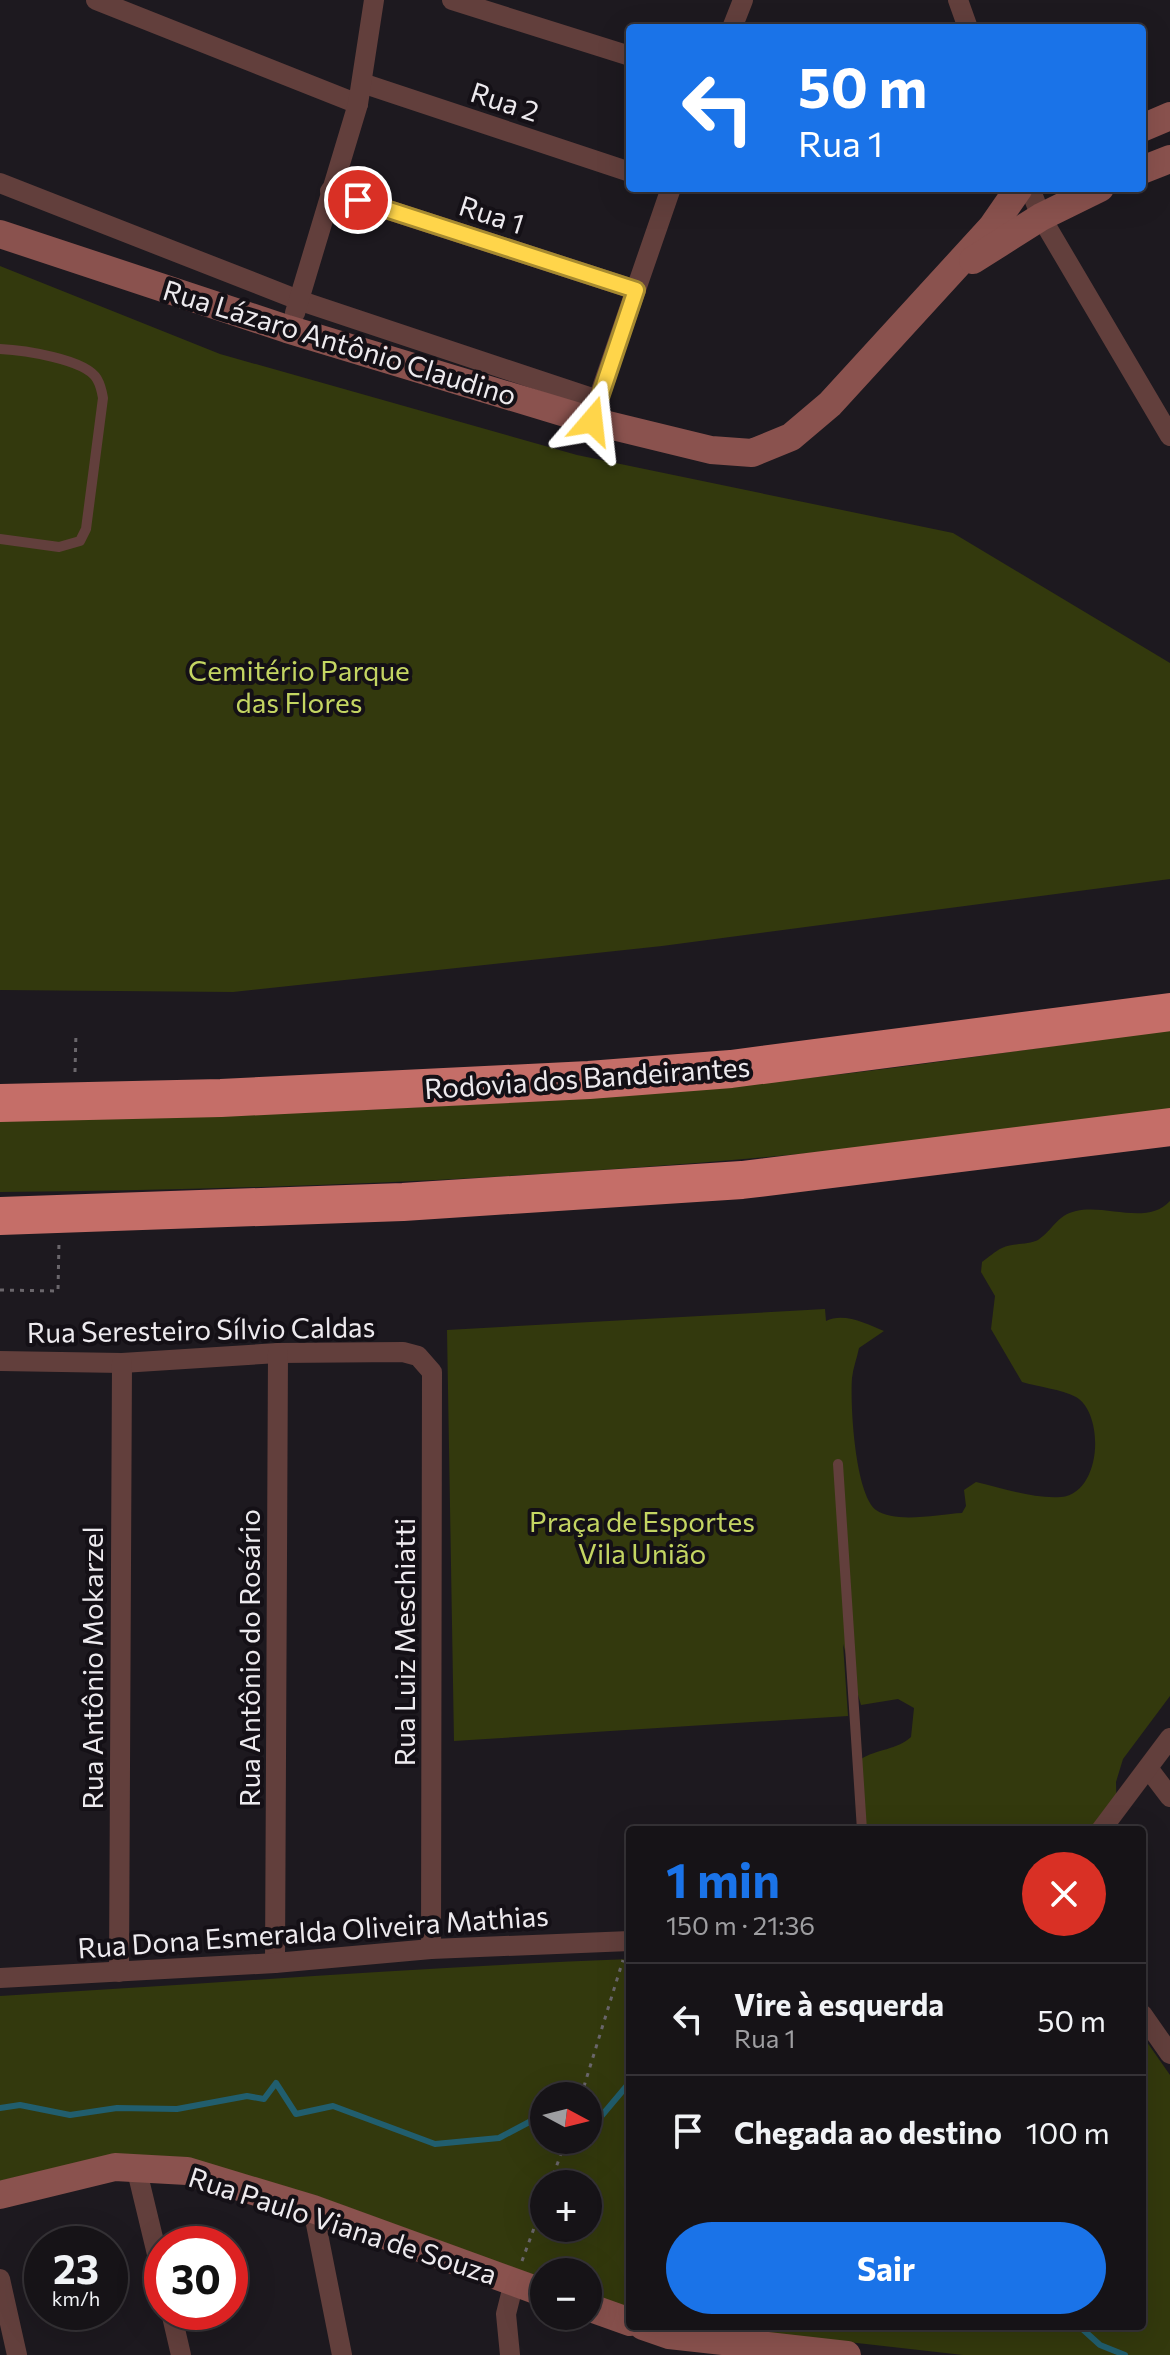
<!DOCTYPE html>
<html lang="pt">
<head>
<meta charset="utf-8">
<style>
	body { margin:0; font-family:Commissioner,sans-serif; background:#1f1c20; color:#f1f3f6; height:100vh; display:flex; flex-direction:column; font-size:30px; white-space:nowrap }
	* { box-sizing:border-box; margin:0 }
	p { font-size:26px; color:#9e9ea1 }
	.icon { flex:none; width:44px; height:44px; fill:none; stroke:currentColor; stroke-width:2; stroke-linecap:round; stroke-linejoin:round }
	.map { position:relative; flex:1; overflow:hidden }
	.side { position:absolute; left:626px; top:1826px; width:520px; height:504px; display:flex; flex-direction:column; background:#161317; border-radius:8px; box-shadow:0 8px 32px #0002,0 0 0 2px #353236 }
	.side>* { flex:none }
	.banner { position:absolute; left:626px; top:24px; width:520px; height:168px; border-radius:8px; box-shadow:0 8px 32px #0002,0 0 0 2px #353236; background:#1a73e8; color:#fff; overflow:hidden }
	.needle { width:52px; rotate:97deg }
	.buttons { position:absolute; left:530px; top:2082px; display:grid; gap:16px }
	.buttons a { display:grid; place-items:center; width:72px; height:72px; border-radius:50%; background:#161317; box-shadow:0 8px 32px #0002,0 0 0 2px #353236; font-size:40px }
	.speed { position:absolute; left:24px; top:2226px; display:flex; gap:16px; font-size:40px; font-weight:700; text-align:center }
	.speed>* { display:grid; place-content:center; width:104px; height:104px; border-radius:50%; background:#161317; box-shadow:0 8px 32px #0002,0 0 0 2px #353236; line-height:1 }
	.speed small { font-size:20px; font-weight:400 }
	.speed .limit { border:12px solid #d22; background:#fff; color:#111 }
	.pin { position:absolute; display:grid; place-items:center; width:68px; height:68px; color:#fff; margin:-34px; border:4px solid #fff; border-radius:50%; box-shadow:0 2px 8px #0007 }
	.me { position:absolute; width:88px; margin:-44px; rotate:17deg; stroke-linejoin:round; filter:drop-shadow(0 0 6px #0008) }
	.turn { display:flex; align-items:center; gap:28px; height:168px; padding:0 40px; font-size:36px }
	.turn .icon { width:104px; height:104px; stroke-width:2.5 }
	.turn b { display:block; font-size:56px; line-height:68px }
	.round { display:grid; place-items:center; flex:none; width:84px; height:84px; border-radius:42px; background:#1f1c20 }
	.summary { display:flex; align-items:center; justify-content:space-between; height:136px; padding:0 40px }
	h1 { font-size:48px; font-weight:700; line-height:60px; color:#1a73e8 }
	.cta { display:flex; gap:16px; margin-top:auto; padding:16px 40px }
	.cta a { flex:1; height:92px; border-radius:48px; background:#1a73e8; color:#fff; font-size:32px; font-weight:700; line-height:92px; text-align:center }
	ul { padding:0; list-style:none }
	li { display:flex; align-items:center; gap:24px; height:112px; padding:0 40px; border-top:2px solid #353236 }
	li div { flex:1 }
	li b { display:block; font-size:30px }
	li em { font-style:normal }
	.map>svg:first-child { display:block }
	.green { fill:#33390d; fill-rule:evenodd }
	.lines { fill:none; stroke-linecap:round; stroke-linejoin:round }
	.stream { stroke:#215e6e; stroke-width:6 }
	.path { stroke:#6a666b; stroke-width:3; stroke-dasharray:4 6; stroke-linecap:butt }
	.lane { stroke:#623f3c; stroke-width:10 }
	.street { stroke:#623f3c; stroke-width:20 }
	.secondary { stroke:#8a524e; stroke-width:28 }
	.highway { stroke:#c56e68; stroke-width:38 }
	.route-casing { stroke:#a68a30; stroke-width:20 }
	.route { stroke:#ffd54a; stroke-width:14 }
	.labels { text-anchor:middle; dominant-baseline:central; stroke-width:8; stroke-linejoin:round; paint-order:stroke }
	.street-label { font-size:28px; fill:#edeaee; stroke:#141016 }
	.park-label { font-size:28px; fill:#c4d562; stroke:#141016 }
</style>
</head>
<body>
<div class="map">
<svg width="1170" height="2355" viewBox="0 0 1170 2355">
	<rect width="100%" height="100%" fill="#1d191f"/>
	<!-- green -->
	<g class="green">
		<polygon points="0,266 220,354 577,455 953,533 1170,663 1170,879 662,946 233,992 0,990"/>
		<path d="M1170 1030V1109C786 1167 388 1189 0 1192V1120C242 1117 484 1107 726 1086 874 1074 1022 1049 1170 1030Z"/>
		<path d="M1170 1201V1696L1123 1759 1116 1782 1117 1830H872L864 1825 861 1759C877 1749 897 1750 911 1737L914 1708 898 1699 861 1705 843 1644 848 1716 454 1741 447 1330 825 1309 826 1321C844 1312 867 1324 884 1331L859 1348C857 1358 853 1368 852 1378 850 1405 855 1494 876 1510 896 1524 939 1514 962 1513L966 1506 964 1490 976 1482C1003 1488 1033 1499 1061 1497 1102 1493 1105 1414 1076 1397 1061 1389 1038 1387 1022 1382L991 1329 995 1296 981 1272 982 1262C988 1258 995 1251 1002 1248 1012 1243 1028 1245 1038 1240 1053 1230 1057 1215 1076 1211 1107 1204 1147 1226 1170 1201Z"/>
		<path d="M630 1959V2308L588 2294V2272H544V2279L317 2196 189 2158 114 2154 0 2181V1996C210 1984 420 1967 630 1959ZM544 2096H588V2140H544ZM544 2184H588V2228H544Z"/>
		<polygon points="1142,2035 1170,2075 1170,2355 963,2355 706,2326 1142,2326"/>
	</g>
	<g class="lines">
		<!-- stream -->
		<g class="stream">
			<polyline points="0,2108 20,2105 70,2115 117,2108 177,2109 247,2096 264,2099 276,2083 296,2114 333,2106 435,2144 499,2138 533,2120 544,2123"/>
			<polyline points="588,2132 630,2082"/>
			<polyline points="582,2141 582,2140"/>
			<polyline points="1079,2326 1100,2345 1125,2355"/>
		</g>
		<!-- path -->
		<g class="path">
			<polyline points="75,1072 76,1032"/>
			<polyline points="0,1290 58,1291 59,1241"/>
			<polyline points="581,2096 623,1960"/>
			<polyline points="550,2184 566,2140"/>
			<polyline points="522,2261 544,2201"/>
		</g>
		<!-- lane -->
		<g class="lane">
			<path d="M0 349C22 350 86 359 97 379 100 384 102 392 103 398L86 529 80 541 59 547 0 539"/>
			<polyline points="838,1464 862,1830"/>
		</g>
		<!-- street -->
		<g class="street">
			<polyline points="96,0 358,104"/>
			<polyline points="452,0 630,56"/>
			<polyline points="958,0 968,28"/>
			<polyline points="732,28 743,0"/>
			<polyline points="362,83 630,172"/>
			<polyline points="0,183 301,301 598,400"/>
			<polyline points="1030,188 1041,217 1170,436"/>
			<polyline points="330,191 636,290"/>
			<polyline points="295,313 358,104 374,0"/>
			<polyline points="594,411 671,188"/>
			<polyline points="0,1361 122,1363 278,1353 403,1352 418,1356 432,1372 431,1949"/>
			<polyline points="1148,1768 1170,1797"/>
			<polyline points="1101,1830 1170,1738"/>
			<polyline points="275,1963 278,1353"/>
			<polyline points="119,1972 122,1363"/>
			<polyline points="0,1978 275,1963 431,1949 630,1941"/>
			<polyline points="1142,2014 1170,2054"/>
			<polyline points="136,2167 162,2275"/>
			<polyline points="313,2209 342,2355"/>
			<polyline points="0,2279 17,2355"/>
			<polyline points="171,2312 181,2355"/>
			<polyline points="510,2355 506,2314 514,2282"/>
		</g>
		<!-- secondary -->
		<g class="secondary">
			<polyline points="1142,128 1170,116"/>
			<polyline points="1142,170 1170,159"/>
			<polyline points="0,234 287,329 592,421 711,450 752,453 791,437 830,404 992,227 1019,188"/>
			<polyline points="973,260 1041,217 1100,188"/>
			<polyline points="0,2195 115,2167 187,2171 313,2209 544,2293"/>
			<polyline points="588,2307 630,2322"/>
			<polyline points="643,2326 669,2335 847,2355"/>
		</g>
		<!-- highway -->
		<g class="highway">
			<polyline points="0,1103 221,1098 589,1080 731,1069 1170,1012"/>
			<polyline points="0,1216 403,1202 742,1180 1170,1127"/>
		</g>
	</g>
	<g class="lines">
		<defs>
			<polyline id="route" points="358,200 636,290 592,421"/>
		</defs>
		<!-- route casing -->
		<use href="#route" class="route-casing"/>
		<!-- route -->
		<use href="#route" class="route"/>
	</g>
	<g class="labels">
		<!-- street labels -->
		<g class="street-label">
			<text transform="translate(505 101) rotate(18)">Rua 2</text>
			<text transform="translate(492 214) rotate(18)">Rua 1</text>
			<text transform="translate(340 342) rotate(17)">Rua Lázaro Antônio Claudino</text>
			<text transform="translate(587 1077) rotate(-4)">Rodovia dos Bandeirantes</text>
			<text transform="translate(201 1329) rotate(-1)">Rua Seresteiro Sílvio Caldas</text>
			<text transform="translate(404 1642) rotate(-90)">Rua Luiz Meschiatti</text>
			<text transform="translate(249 1658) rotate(-90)">Rua Antônio do Rosário</text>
			<text transform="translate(92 1668) rotate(-90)">Rua Antônio Mokarzel</text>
			<text transform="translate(313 1931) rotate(-4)">Rua Dona Esmeralda Oliveira Mathias</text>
			<text transform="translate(343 2225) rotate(18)">Rua Paulo Viana de Souza</text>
		</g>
		<!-- park labels -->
		<g class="park-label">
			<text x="299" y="670">Cemitério Parque<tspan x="299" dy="32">das Flores</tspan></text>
			<text x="642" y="1521">Praça de Esportes<tspan x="642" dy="32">Vila União</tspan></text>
		</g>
	</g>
</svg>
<div class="buttons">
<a><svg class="needle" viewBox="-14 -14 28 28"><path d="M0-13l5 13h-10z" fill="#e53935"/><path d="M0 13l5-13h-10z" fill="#9e9ea1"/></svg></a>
<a>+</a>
<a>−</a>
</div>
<div class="speed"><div>23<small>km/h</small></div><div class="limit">30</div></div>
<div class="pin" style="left:358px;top:200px;background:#d93025"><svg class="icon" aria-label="arrive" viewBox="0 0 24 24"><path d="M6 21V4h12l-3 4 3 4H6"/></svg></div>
<svg class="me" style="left:592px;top:421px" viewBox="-20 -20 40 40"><path d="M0-17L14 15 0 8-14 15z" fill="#ffd54a" stroke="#fff" stroke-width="4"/></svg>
<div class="banner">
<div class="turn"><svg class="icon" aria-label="left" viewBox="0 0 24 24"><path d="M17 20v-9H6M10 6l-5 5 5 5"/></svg><div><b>50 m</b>Rua 1</div></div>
</div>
<section class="side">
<div class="summary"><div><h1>1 min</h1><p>150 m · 21:36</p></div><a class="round" style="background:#d93025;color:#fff"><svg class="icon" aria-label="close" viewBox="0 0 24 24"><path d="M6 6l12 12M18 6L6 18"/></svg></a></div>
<ul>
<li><svg class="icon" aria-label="left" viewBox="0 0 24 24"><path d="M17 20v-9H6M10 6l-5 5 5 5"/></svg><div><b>Vire à esquerda</b><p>Rua 1</p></div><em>50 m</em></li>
<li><svg class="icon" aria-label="arrive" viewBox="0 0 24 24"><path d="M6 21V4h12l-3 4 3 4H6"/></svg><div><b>Chegada ao destino</b></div><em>100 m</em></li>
</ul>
<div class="cta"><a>Sair</a></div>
</section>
</div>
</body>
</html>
